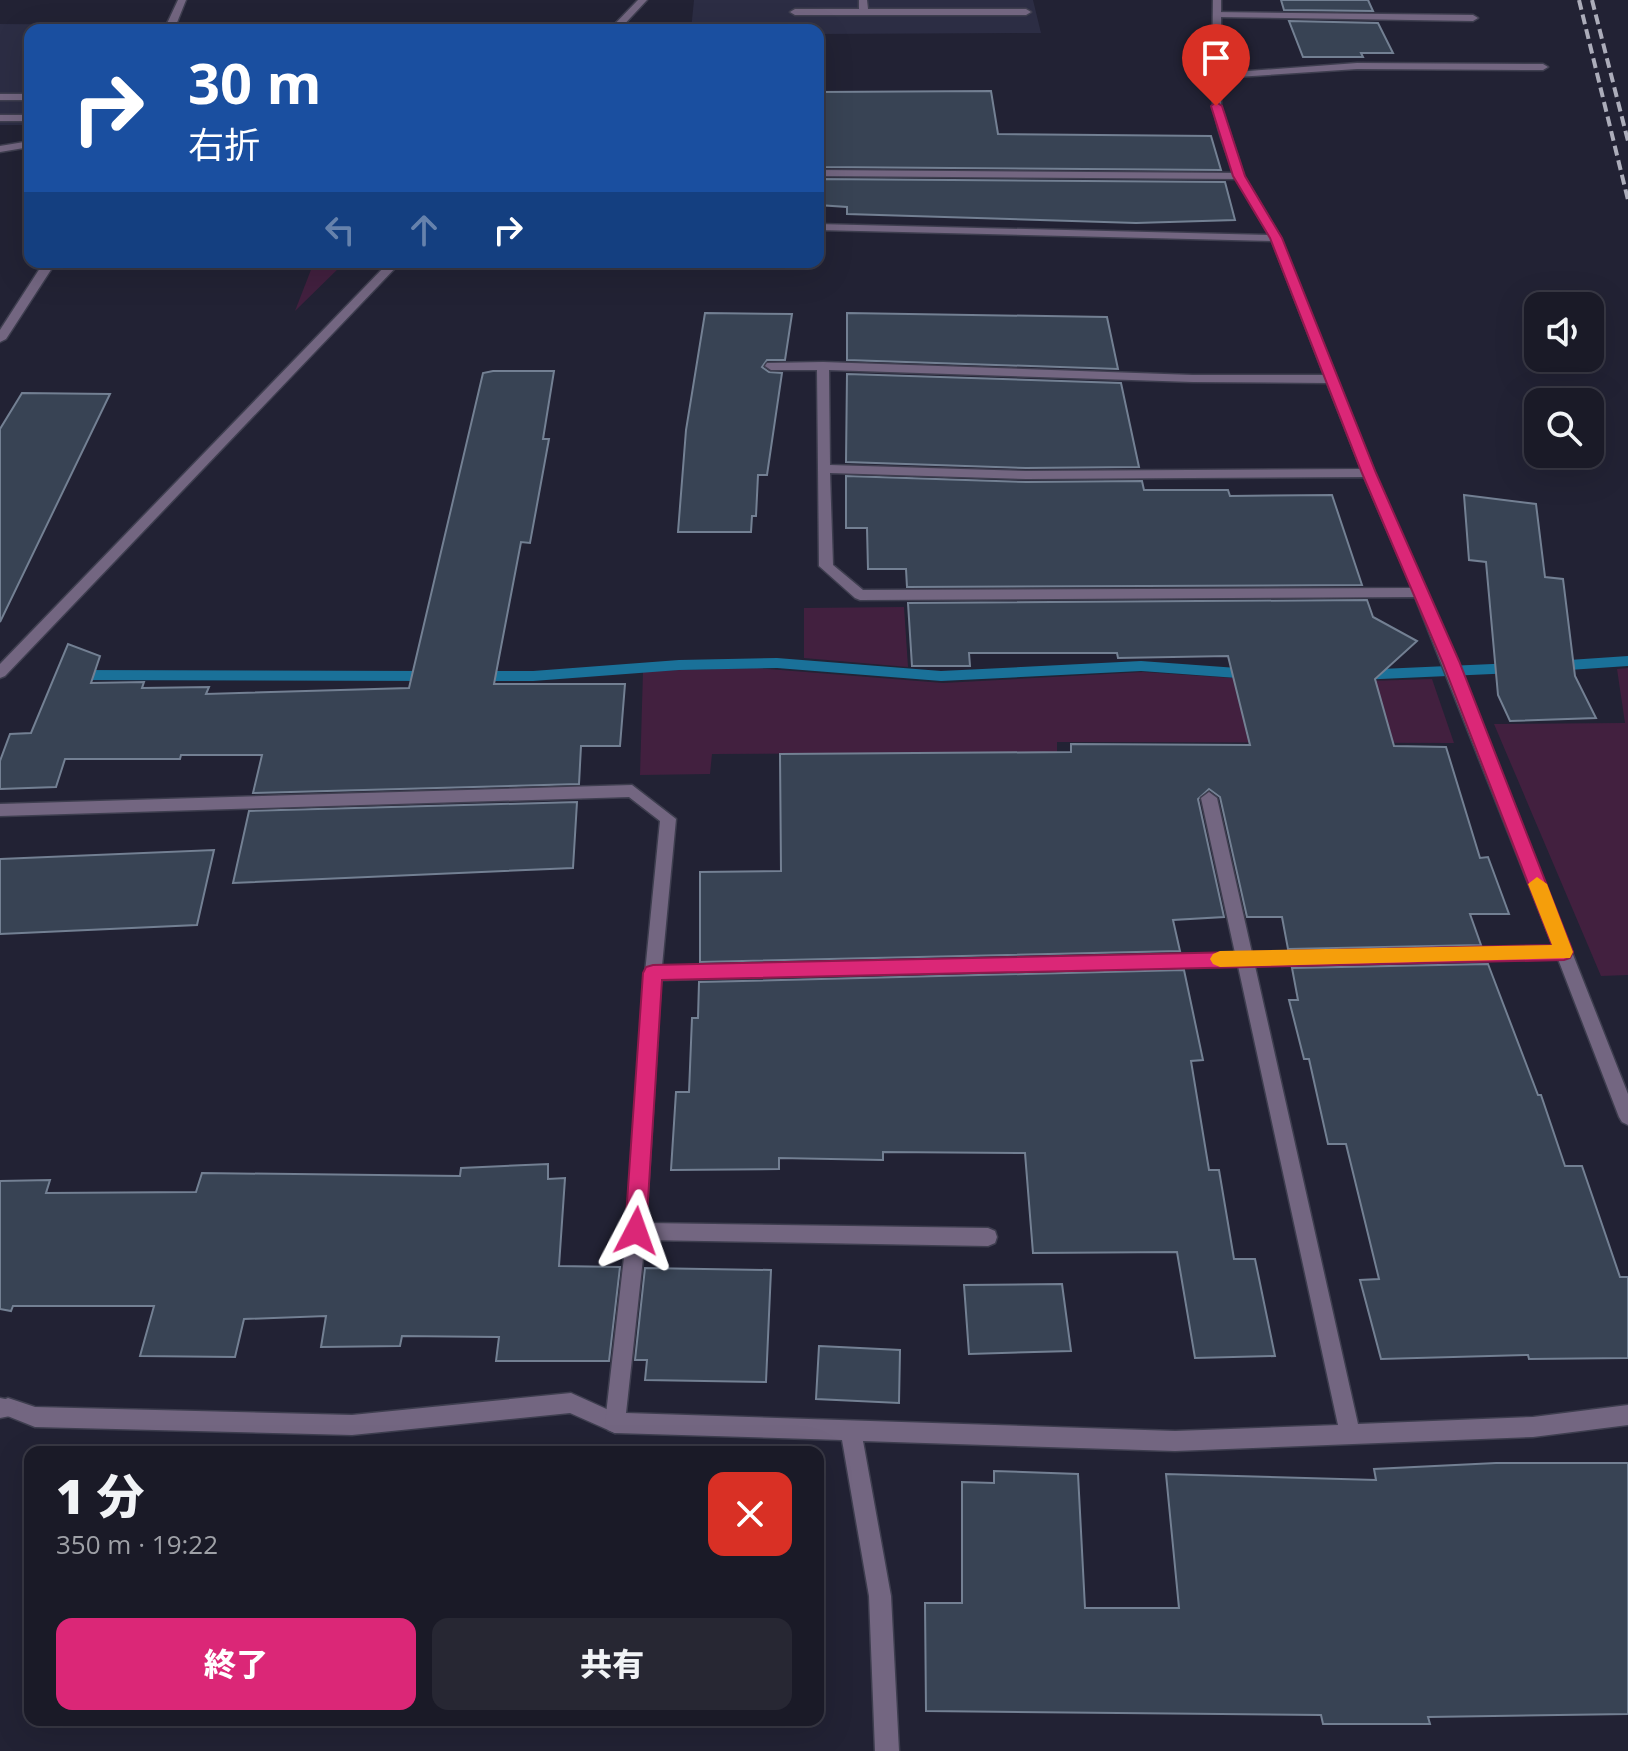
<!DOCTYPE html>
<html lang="ja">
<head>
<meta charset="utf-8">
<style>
	body { margin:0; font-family:"Open Sans","Noto Sans JP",sans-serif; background:#272733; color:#f1f3f6; height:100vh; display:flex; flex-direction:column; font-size:30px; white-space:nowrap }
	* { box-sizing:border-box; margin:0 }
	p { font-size:26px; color:#9fa1a7 }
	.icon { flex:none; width:44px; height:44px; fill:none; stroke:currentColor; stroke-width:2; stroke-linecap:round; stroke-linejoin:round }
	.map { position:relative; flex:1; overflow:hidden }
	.panel { position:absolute; left:24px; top:1446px; width:800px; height:280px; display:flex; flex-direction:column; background:#1a1a27; border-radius:16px; box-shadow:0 8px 32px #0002,0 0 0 2px #383844 }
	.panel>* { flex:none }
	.hud { position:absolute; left:24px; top:24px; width:800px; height:244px; border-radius:16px; box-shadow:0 8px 32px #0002,0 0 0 2px #383844; background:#1a4fa0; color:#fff; overflow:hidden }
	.tools { position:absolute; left:1524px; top:292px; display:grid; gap:16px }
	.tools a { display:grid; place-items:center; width:80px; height:80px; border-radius:16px; background:#1a1a27; box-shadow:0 8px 32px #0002,0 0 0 2px #383844; font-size:40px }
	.pin { position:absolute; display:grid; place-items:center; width:68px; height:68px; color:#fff; margin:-82px -34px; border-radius:50% 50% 50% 0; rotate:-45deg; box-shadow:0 0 8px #0007 }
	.pin .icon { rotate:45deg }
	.me { position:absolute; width:88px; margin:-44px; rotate:4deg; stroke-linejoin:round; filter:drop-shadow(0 0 6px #0008) }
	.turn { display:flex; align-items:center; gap:28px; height:168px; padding:0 32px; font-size:36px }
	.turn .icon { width:104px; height:104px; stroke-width:2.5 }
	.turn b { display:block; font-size:56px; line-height:68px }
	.lanes { display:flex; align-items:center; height:76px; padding:0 32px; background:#0003; justify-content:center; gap:40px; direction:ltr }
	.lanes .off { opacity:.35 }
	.round { display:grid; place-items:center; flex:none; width:84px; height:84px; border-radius:16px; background:#272733 }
	.head { display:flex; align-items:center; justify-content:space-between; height:136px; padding:0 32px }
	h1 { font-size:48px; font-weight:800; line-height:60px }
	.primary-button { display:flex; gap:16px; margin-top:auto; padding:16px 32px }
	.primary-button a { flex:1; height:92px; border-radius:16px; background:#db2777; color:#fff; font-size:32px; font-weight:800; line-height:92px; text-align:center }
	.primary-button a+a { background:#272733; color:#f1f3f6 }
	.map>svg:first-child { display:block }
	.built { fill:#2c2d44 }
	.green { fill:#42203f }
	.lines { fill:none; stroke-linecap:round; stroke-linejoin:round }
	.stream { fill:#1a7199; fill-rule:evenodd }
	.building { fill:#384354; stroke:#738093; stroke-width:2 }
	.service-casing { stroke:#3e3e4f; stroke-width:3 }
	.minor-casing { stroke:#3e3e4f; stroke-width:3 }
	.tertiary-casing { stroke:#3e3e4f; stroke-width:3 }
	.service { fill:#736681; fill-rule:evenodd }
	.minor { fill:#736681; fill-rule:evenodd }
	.tertiary { fill:#736681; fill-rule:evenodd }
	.rail { stroke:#acadba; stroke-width:4; stroke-dasharray:10 5; stroke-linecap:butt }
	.route { fill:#db2777; stroke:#8e194d; stroke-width:2 }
	.slow { fill:#f59e0b }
</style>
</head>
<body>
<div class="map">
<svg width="1628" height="1751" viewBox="0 0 1628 1751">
	<rect width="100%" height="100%" fill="#222234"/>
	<!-- built -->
	<g class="built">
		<polygon points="694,0 1033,0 1041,33 818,34 818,30 691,30"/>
		<polygon points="0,24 142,25 139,30 30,30 30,125 0,125"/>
	</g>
	<!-- green -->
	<g class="green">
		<polygon points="314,262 345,262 295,311"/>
		<polygon points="904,607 908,667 804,658 804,608"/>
		<polygon points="757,668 943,683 1143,672 1305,683 1432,679 1454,743 1057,742 1057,752 712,754 710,774 640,775 643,671"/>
		<polygon points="1628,668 1628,975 1601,976 1494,724 1625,723 1617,669"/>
	</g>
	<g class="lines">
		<!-- stream -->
		<g class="stream">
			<polygon points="1628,656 1628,666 1554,671 1547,666 1554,661"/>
			<polygon points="777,658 941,671 1141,661 1251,669 1258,674 1251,679 1141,671 941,681 777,668 679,670 533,681 476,681 469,676 476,671 533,671 679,660"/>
			<polygon points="1515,663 1522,668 1515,673 1358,680 1351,675 1358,670"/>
			<polygon points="72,670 432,671 439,676 432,681 72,680 65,675"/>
		</g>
	</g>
	<!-- building -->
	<g class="building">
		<polygon points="1281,0 1368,0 1373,11 1284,10"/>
		<polygon points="1289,21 1378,23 1393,53 1361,53 1363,57 1303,57"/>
		<polygon points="991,91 998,134 1211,136 1221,170 818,167 818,92"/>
		<polygon points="818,179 1225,182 1235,220 1136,223 847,214 847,207 818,205"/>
		<polygon points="705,313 792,314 785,360 767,360 762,367 769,372 782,373 767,475 758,475 756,516 752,516 751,532 678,532 686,430"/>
		<polygon points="847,313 1107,317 1118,369 847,360"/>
		<polygon points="493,371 554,371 543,439 549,439 530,543 521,542 494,684 625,684 620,746 581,746 579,784 253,793 262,755 181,755 180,759 65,759 56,787 0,789 0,761 10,734 31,733 68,644 100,656 91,683 144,682 142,688 209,687 206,694 409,688 483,373"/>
		<polygon points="847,374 1121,383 1139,467 1026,468 846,462"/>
		<polygon points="22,393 110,394 0,622 0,429"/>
		<polygon points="846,476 1026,482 1142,481 1144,490 1228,490 1230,496 1332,495 1362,585 907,587 906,569 868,569 867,528 846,528"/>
		<polygon points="1464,495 1536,504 1545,577 1563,579 1575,676 1596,718 1510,721 1498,695 1486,562 1469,560"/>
		<polygon points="1367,600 1373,617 1417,641 1375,679 1394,746 1446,747 1480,858 1488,857 1509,914 1470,914 1481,945 1288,949 1282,917 1247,917 1220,797 1209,789 1198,799 1224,917 1173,920 1180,951 700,962 700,872 781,871 780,754 1071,752 1071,744 1250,745 1228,656 1118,658 1117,653 969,653 970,666 912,666 908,603"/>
		<polygon points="577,802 573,868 233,883 249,811"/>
		<polygon points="214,850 197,925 0,934 0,859"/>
		<polygon points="1488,964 1538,1095 1541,1095 1565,1166 1582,1166 1620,1277 1628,1277 1628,1358 1529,1359 1528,1355 1381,1359 1360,1280 1379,1279 1346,1144 1328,1144 1309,1059 1304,1059 1289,1000 1298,1000 1292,968"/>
		<polygon points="1184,970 1203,1060 1191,1061 1209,1170 1219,1170 1234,1259 1255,1259 1275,1356 1195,1358 1177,1252 1033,1253 1025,1153 883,1152 883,1160 779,1158 779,1169 671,1170 676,1092 689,1092 692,1018 698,1018 699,982"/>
		<polygon points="548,1164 548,1179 565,1178 559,1266 620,1267 609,1361 496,1361 499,1337 402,1336 400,1346 321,1347 326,1316 244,1319 235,1357 140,1356 154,1306 13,1306 11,1311 0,1309 0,1181 50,1180 46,1193 196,1192 202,1173 460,1176 461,1168"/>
		<polygon points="645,1268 771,1270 766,1382 645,1380 647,1360 635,1360"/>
		<polygon points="1062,1284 1071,1351 969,1354 964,1285"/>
		<polygon points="819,1346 900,1350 899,1403 816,1399"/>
		<polygon points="1496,1463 1628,1463 1628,1714 1428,1717 1430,1724 1323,1724 1321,1715 926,1711 925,1603 962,1603 962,1482 994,1483 994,1471 1078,1474 1085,1608 1179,1608 1166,1474 1376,1480 1374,1469"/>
	</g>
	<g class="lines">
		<defs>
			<g id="service">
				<polygon points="859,0 867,0 868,9 1026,9 1031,12 1026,15 795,15 790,12 795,9 859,9"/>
				<polygon points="1214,12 1473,15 1478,18 1473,21 1217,17 1214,16"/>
				<rect x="0" y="94" width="30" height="6"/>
				<rect x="0" y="115" width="30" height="6"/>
				<polygon points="30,141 30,147 0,152 0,146"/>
				<polygon points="818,170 1239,173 1244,176 1239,179 818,176"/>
				<polygon points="571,1393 622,1416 625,1423 622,1430 615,1433 570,1413 352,1435 35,1427 0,1413 1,1401 8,1398 35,1407 352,1415"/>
			</g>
			<g id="minor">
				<polygon points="178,0 186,0 174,30 164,30"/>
				<path d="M1213 0H1221V73L1357 63 1543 64 1548 67 1543 70 1357 69 1221 78V106L1244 176 1281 238 1375 473 1457 661 1628 1094V1125L1622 1122 1619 1117 1558 959 1255 966 1358 1424 1533 1417 1628 1405V1425L1533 1437 1175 1451 863 1441 891 1596 899 1751H875L869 1596 842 1440 615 1433 608 1430 605 1423 627 1231 645 973 660 821 629 797 0 816V804L632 785 676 819 662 966 1235 953 1201 798 1209 792 1217 798 1252 953 1553 946 1415 597 860 600 855 598 819 566 817 370H771L765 366 767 363 823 362 1193 375H1324L1272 241 818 230V224L1269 235C1240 186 1211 136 1211 78L1209 76 1212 74ZM829 370 1193 382 1327 383 1361 469 1026 471 830 465ZM830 473 1026 479 1364 477 1412 588 863 590 833 565ZM1238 966 1338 1425 1175 1431 626 1413 645 1240 988 1246 995 1243 997 1237 995 1231 988 1228 646 1223 661 980Z"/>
				<polygon points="44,262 56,262 6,339 0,342 0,330"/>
				<polygon points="0,1398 15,1401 18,1408 15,1415 0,1418"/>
			</g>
			<g id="tertiary">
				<polygon points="638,0 647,0 619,30 609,30"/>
				<polygon points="389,262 401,262 5,676 0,678 0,664"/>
			</g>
		</defs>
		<!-- service casing -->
		<use href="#service" class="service-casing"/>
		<!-- minor casing -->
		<use href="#minor" class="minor-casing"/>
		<!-- tertiary casing -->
		<use href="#tertiary" class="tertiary-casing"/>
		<!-- service -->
		<use href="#service" class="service"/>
		<!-- minor -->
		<use href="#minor" class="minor"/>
		<!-- tertiary -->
		<use href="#tertiary" class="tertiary"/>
		<!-- rail -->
		<g class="rail">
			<polyline points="1579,0 1628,200"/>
			<polyline points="1592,0 1628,141"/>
		</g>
	</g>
	<!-- route -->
	<polygon class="route" points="1216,102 1222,106 1245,176 1282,238 1376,473 1459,661 1573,952 1570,958 1564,960 662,980 646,1231 643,1238 636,1241 628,1238 625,1231 643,973 646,967 653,965 1552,945 1442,661 1362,473 1270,238 1233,176 1211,106"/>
	<!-- slow -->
	<polygon class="slow" points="1537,877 1547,884 1573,952 1570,958 1220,967 1213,964 1210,959 1213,954 1220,951 1552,945 1528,884"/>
</svg>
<div class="tools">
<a><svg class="icon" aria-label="sound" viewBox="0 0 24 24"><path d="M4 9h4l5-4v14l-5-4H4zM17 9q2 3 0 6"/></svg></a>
<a><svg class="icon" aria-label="search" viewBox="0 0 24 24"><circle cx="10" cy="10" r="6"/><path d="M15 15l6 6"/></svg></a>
</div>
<div class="pin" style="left:1216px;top:106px;background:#d93025"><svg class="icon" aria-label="arrive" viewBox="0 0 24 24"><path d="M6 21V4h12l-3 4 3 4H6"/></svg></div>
<svg class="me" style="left:636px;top:1231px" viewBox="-20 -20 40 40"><path d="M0-17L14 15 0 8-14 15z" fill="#db2777" stroke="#fff" stroke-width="4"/></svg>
<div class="hud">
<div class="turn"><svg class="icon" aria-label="right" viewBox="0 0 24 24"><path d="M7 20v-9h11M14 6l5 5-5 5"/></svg><div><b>30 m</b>右折</div></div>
<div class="lanes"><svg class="icon off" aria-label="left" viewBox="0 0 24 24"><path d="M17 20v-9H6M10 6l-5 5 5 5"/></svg><svg class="icon off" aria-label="ahead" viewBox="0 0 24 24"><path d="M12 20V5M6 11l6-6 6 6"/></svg><svg class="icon" aria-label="right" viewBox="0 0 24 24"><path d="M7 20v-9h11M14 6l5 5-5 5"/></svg></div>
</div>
<section class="panel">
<div class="head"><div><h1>1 分</h1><p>350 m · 19:22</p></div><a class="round" style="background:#d93025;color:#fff"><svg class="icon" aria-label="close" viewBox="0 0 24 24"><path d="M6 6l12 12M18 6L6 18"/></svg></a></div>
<div class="primary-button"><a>終了</a><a>共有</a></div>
</section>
</div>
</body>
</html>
